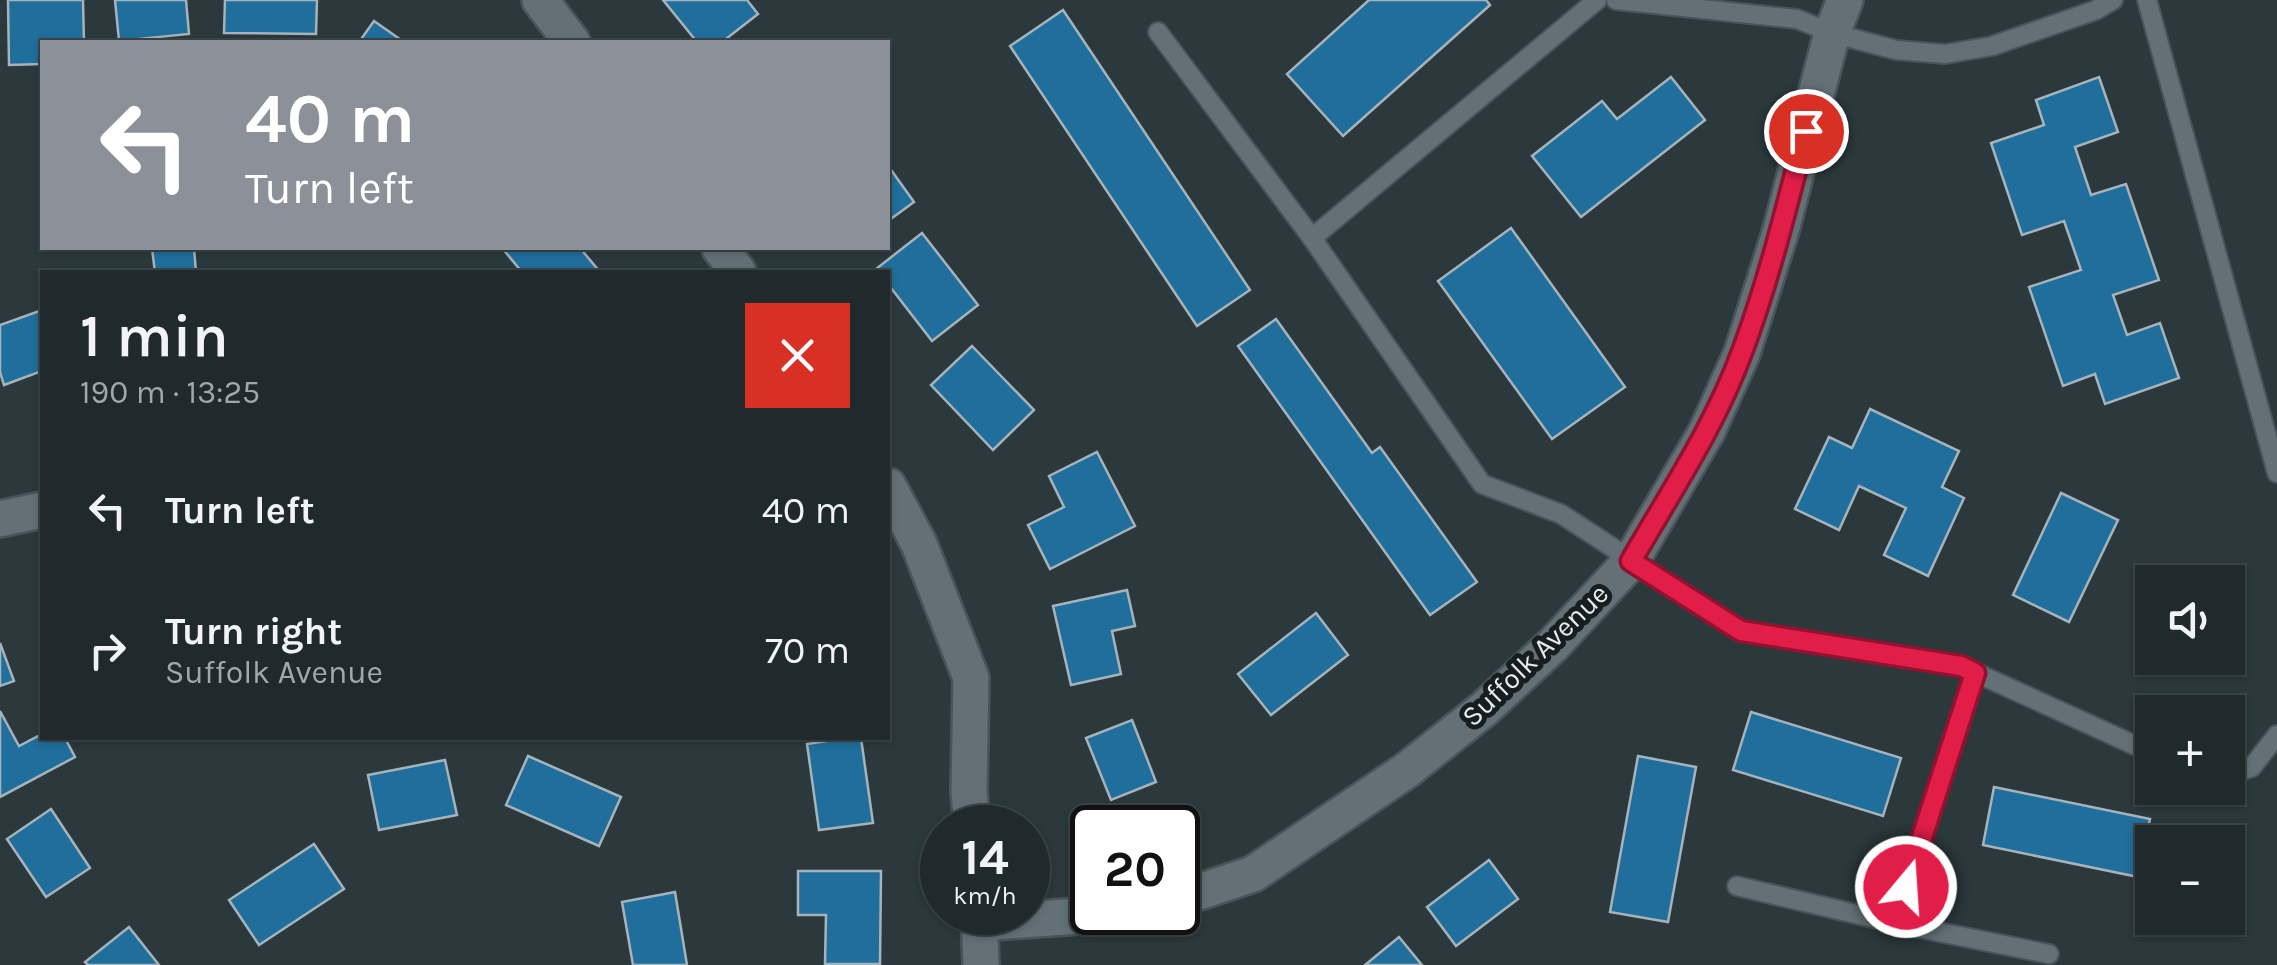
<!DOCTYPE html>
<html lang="en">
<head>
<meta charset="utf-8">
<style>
	body { margin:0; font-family:Karla,sans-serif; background:#2d3639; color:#f1f3f6; height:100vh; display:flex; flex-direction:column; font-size:38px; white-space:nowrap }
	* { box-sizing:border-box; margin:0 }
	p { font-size:32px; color:#a2a7aa }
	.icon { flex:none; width:55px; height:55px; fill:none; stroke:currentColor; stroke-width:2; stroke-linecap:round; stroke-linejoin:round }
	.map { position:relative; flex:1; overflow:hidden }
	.side { position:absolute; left:40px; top:270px; width:850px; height:470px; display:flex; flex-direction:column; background:#202a2d; border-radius:0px; box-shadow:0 2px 8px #0004,0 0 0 2px #3d4649 }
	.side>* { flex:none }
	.hud { position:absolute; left:40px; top:40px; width:850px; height:210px; border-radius:0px; box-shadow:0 2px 8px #0004,0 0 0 2px #3d4649; background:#8c9099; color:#fff; overflow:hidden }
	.tools { position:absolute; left:2135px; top:565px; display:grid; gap:20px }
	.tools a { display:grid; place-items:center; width:110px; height:110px; border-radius:0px; background:#202a2d; box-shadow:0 2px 8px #0004,0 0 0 2px #3d4649; font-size:50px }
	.speed { position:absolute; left:920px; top:805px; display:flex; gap:20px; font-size:50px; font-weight:700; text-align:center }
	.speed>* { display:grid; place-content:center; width:130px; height:130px; border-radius:50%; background:#202a2d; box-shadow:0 2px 8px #0004,0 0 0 2px #3d4649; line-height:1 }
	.speed small { font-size:25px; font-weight:400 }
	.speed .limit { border:5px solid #111; border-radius:15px; background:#fff; color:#111 }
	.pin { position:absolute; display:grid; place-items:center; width:85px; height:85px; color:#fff; margin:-42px; border:5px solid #fff; border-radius:50%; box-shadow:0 2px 10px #0007 }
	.me { position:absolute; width:110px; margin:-55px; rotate:18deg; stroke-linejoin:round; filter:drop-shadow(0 0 8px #0008) }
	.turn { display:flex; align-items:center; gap:35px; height:210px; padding:0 40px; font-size:45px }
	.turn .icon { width:130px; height:130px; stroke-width:2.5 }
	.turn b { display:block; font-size:70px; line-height:85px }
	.round { display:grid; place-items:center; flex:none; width:105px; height:105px; border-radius:0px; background:#2d3639 }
	.overview { display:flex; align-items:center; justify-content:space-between; height:170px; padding:0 40px }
	h1 { font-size:60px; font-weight:600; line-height:75px }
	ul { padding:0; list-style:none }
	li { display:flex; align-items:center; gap:30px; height:140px; padding:0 40px }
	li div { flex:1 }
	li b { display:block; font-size:38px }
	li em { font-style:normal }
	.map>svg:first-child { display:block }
	.building { fill:#1f6e9b; stroke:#a6b3bb; stroke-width:2.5 }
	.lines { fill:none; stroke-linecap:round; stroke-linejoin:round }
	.lane-casing { stroke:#495458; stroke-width:22 }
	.street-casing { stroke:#495458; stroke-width:40 }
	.lane { stroke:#637176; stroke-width:18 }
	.street { stroke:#637176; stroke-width:35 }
	.route-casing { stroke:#92132f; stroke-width:25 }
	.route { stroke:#e11d48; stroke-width:18 }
	.labels { text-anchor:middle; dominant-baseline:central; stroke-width:10; stroke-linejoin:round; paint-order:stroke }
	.street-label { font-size:28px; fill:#e4ecee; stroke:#181e20 }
</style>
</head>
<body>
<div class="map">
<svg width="2277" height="965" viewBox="0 0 2277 965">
	<rect width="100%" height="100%" fill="#2b383c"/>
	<!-- building -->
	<g class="building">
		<polygon points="8,0 83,0 84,42 42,42 42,64 9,65"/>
		<polygon points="115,0 186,0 189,34 119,41"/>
		<polygon points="225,0 317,0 316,34 224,33"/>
		<polygon points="663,0 747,0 758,14 722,42 697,42"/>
		<polygon points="1369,0 1486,0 1490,5 1343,136 1287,74"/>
		<polygon points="1063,10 1250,290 1197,326 1010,46"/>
		<polygon points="374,21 404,42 359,42"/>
		<polygon points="1671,77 1705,120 1581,217 1532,156 1602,101 1617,119"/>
		<polygon points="2099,77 2118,132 2075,147 2091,195 2126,184 2159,280 2113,295 2127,335 2160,323 2179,378 2105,404 2095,374 2063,386 2029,287 2081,270 2064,221 2022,235 1991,143 2044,125 2036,100"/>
		<polygon points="889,167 914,202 888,221 888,168"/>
		<polygon points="1511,228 1625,387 1552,439 1438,281"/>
		<polygon points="922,233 978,305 932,341 888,284 888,272 878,272 876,269"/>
		<polygon points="194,248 196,272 155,272 152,249"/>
		<polygon points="502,248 580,248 600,272 522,272"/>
		<polygon points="42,310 42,371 4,385 0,372 0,325"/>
		<polygon points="1276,319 1372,453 1380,447 1477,582 1430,615 1238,346"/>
		<polygon points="972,346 1034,410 993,450 931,385"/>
		<polygon points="1870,409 1959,451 1942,487 1964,498 1928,576 1884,555 1906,508 1859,486 1839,530 1795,509 1829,437 1852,448"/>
		<polygon points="1097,452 1135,526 1050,569 1028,525 1064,507 1049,476"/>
		<polygon points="2061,493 2118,520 2069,622 2013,595"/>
		<polygon points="1127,590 1135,626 1112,631 1121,674 1071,685 1053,606"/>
		<polygon points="1316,613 1348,655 1271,715 1238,674"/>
		<polygon points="0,643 14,681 0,686"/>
		<polygon points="0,711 19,746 42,734 42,738 65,738 75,757 0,797"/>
		<polygon points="1751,712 1901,758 1883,816 1733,770"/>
		<polygon points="1132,720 1156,782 1111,800 1086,738"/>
		<polygon points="847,738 861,738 873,823 819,830 807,744"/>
		<polygon points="528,756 621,797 599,846 506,805"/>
		<polygon points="1638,756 1696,767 1668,922 1610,912"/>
		<polygon points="445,760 457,815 379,830 368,775"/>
		<polygon points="1994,787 2150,819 2138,877 1983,845"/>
		<polygon points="51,809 90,868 46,897 7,839"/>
		<polygon points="314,844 344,889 259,945 229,900"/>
		<polygon points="1489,860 1518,899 1456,946 1427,907"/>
		<polygon points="798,871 881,871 880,964 825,964 826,915 798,915"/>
		<polygon points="675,892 687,965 633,965 622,902"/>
		<polygon points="129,927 159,965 88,965 85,962"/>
		<polygon points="1399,937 1422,965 1365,965"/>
	</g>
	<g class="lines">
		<defs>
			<g id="lane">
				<polyline points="1597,0 1312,238 1482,484 1561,514 1741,631 1961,666 2152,753"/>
				<polyline points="1616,0 1797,19 1832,33 1896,50 1945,54 1992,46 2096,10 2113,0"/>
				<polyline points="2147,0 2277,473"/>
				<polyline points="1158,32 1312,238"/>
				<polyline points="2228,776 2252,767 2277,735"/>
				<polyline points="1737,886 1894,923 1975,673"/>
				<polyline points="1894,923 2049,954"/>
			</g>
			<g id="street">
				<polyline points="540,0 572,42"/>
				<polyline points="720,248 738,272"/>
				<polyline points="888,486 919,544 971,678 969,791 972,828"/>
				<polyline points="0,519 42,510"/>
				<polyline points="1178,899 1253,874 1407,770 1484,709 1553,645 1631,561 1707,431 1742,353 1781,230 1832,33 1845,0"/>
				<polyline points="979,912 981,965"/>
				<polyline points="980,923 1135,912"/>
			</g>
		</defs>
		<!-- lane casing -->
		<use href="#lane" class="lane-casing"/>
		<!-- street casing -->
		<use href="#street" class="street-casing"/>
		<!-- lane -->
		<use href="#lane" class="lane"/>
		<!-- street -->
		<use href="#street" class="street"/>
	</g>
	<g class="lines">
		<defs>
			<path id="route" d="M1806 131C1787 205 1769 280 1742 352 1715 426 1670 493 1631 561L1741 631 1961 666 1975 673 1906 887"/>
		</defs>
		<!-- route casing -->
		<use href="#route" class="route-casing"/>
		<!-- route -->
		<use href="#route" class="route"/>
	</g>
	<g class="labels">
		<!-- street labels -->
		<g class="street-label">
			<text transform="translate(1535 655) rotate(-44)">Suffolk Avenue</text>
		</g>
	</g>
</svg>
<div class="tools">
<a><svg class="icon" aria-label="sound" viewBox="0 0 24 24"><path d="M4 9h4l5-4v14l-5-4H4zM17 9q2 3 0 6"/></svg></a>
<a>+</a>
<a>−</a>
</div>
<div class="speed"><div>14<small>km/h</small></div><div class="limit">20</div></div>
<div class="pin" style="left:1806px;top:131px;background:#d93025"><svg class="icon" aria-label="arrive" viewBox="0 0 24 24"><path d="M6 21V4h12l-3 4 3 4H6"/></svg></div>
<svg class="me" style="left:1906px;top:887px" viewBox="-20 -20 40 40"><circle r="17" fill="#e11d48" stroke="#fff" stroke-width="3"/><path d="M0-11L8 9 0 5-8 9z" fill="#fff"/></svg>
<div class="hud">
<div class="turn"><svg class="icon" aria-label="left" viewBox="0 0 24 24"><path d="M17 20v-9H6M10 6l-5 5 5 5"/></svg><div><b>40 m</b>Turn left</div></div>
</div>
<section class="side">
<div class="overview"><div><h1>1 min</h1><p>190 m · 13:25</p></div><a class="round" style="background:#d93025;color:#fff"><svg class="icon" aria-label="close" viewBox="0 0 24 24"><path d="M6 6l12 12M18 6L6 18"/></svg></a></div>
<ul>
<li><svg class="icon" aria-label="left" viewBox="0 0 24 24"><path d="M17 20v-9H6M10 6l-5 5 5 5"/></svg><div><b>Turn left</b></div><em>40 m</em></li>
<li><svg class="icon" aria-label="right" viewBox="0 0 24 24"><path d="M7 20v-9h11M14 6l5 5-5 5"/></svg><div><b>Turn right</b><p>Suffolk Avenue</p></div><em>70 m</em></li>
</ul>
</section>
</div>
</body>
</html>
